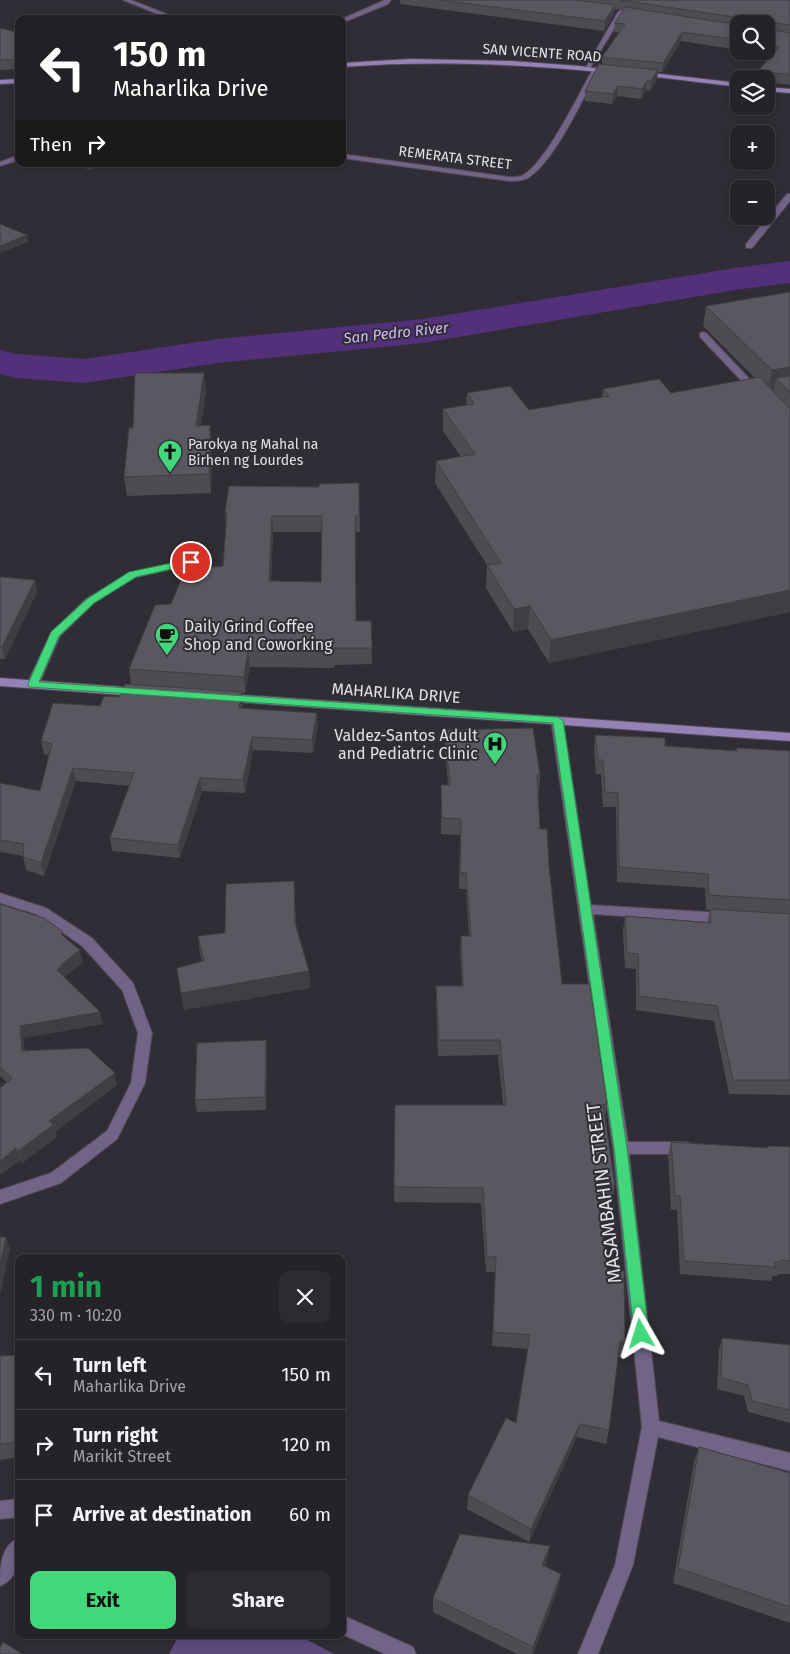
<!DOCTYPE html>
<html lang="en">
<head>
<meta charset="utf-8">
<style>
	body { margin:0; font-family:"Fira Sans",sans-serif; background:#2d2a30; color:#f1f3f6; height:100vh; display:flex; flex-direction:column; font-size:19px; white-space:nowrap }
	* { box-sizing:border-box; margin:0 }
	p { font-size:16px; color:#a3a4a8 }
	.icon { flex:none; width:28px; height:28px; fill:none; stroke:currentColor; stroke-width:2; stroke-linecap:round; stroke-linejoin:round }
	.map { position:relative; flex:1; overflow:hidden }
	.drawer { position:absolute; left:15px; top:1254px; width:331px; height:385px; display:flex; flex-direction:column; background:#252228; border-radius:10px; box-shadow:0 2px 8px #0003,0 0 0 1px #423f45 }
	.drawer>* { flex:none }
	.guide { position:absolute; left:15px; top:15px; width:331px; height:152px; border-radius:10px; box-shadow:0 2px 8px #0003,0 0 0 1px #423f45; background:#202124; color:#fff; overflow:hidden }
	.fabs { position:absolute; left:730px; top:15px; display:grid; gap:10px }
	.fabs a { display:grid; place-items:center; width:45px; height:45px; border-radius:10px; background:#252228; box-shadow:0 2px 8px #0003,0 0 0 1px #423f45; font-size:25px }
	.pin { position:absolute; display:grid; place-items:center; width:42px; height:42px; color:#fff; margin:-21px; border:2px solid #fff; border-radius:50%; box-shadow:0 1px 5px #0007 }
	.me { position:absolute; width:55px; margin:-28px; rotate:354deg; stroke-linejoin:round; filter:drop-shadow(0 0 4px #0008) }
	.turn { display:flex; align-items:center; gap:18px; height:105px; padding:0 15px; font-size:22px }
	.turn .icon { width:65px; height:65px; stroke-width:2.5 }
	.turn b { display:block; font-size:35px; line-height:42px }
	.then { display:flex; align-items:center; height:48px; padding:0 15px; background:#0003; gap:10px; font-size:19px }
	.round { display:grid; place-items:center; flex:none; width:52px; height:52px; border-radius:10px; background:#2d2a30 }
	.overview { display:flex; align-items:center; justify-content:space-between; height:85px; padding:0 15px }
	h1 { font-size:30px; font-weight:700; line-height:38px; color:#1e9e55 }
	.primary-button { display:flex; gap:10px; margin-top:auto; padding:10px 15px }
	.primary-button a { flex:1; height:58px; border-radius:10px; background:#43d77b; color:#111; font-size:20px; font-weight:700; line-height:58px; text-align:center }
	.primary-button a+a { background:#2d2a30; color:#f1f3f6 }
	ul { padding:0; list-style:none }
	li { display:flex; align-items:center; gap:15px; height:70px; padding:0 15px; border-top:1px solid #423f45 }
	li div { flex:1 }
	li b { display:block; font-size:19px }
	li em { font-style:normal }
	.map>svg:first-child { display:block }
	.green { fill:#5f4a7e }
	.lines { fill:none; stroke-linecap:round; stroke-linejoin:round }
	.river { fill:#52317a; fill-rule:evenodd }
	.lane-casing { stroke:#4d4a52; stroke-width:2 }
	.street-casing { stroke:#4d4a52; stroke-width:2 }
	.secondary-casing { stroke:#4d4a52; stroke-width:2 }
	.lane { fill:#716486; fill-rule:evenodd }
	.street { fill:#716486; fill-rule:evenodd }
	.secondary { fill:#9581b7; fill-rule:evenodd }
	.wall { fill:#4e4b53; fill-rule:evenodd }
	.shaded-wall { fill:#403d44 }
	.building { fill:#5b5761; stroke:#403d44; fill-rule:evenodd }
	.route { fill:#43d77b; stroke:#2c8c50 }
	.labels { text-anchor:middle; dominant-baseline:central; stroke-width:4; stroke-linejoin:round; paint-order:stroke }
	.far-street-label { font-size:14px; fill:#e3e1e7; stroke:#312d36 }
	.far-poi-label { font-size:14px; fill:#e3e1e7; stroke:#312d36; text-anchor:start }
	.far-water-label { font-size:15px; font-style:italic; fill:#d2baf9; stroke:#312d36 }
	.poi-label { font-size:16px; fill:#e3e1e7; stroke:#312d36; text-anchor:start }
	.street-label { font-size:16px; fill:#e3e1e7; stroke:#312d36 }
	.near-street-label { font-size:19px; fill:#e3e1e7; stroke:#312d36 }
</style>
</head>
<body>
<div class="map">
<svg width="790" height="1654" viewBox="0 0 790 1654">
	<rect width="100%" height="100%" fill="#312d36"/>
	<!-- green -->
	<polygon class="green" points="179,1635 298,1635 334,1654 169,1654"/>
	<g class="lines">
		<!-- river -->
		<polygon class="river" points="790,261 790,283 735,290 423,343 218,363 84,383 15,378 0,374 0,350 16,354 84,359 218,339 423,319 735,268"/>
		<defs>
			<polygon id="lane" points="703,332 706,333 759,389 759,393 753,393 700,337 700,333"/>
			<g id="street">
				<polygon points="123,0 131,0 179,19 170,19"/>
				<polygon points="385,0 391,0 388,4 342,23 342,19"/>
				<polygon points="621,10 641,15 638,17 623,14 590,68 585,69 618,12"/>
				<path d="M596 67 599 69C583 98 555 161 528 178 522 181 515 181 509 181L342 158V154L509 177C513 177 517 177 521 176 545 166 579 93 593 69Z"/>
				<polygon points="19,155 19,160 0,166 0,162"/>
				<polygon points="787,194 790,194 790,201 752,248 746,248 746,244"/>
				<polygon points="191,559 196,562 195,564 136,577 94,603 60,636 39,684 33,688 29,687 27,684 51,633 86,599 129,573"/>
				<polygon points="557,716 563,720 591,905 724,913 729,914 731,918 729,922 724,923 593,914 628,1142 685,1142 690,1143 693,1148 690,1153 685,1154 629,1154 659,1421 790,1453 790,1471 658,1437 633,1565 598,1654 578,1654 615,1565 642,1427 613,1148 551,720"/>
				<polygon points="0,893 46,908 92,938 133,983 152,1033 145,1083 117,1139 61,1183 0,1204 0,1190 51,1173 107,1131 131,1083 138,1033 122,990 82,946 36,914 0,903"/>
				<polygon points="19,1499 19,1517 0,1519 0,1501"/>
				<path d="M19 1538C19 1556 20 1578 0 1586 0 1568 0 1546 19 1538Z"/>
				<polygon points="342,1615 413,1647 416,1654 385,1654 342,1634"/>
			</g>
			<g id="secondary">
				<path d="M410 59 511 61 579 66 615 71 612 73C522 64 433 60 342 67V63Z"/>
				<polygon points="642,72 739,83 739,87 640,75 639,74"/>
				<polygon points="19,79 19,83 0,84 0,80"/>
				<polygon points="766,87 790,89 790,93 766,91"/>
				<polygon points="0,678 137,688 143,692 137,696 0,686"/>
				<polygon points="227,694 790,733 790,741 223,701 221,698"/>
			</g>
		</defs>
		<!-- lane casing -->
		<use href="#lane" class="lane-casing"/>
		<!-- street casing -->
		<use href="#street" class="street-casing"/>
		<!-- secondary casing -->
		<use href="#secondary" class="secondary-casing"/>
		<!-- lane -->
		<use href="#lane" class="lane"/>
		<!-- street -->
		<use href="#street" class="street"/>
		<!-- secondary -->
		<use href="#secondary" class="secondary"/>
	</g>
	<!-- wall -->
	<g class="wall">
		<polygon points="400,0 790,0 790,85 766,82 766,79 757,79 758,71 771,55 745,51 766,51 766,24 739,24 739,50 681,41 662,72 658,72 657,80 650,91 646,90 641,99 617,96 612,104 585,101 585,91 602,65 602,57 619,33 614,32 615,23 623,10 614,9 614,14 604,31 400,4"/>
		<polygon points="0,28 19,33 19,69 0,70"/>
		<polygon points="76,164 108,164 90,170"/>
		<polygon points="790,292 790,612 549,663 528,629 513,632 486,588 487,565 435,483 436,461 461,457 443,431 443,409 466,405 467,393 529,410 602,398 603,389 671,393 755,378 703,326 706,306"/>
		<polygon points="204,373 206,391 201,425 212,444 211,493 127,496 124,477 133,428"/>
		<path d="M359 483 360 532H355L356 621H371L372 664 335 665 334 668 250 667 245 693H242L243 705V708L318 725 313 753 253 750 245 793 202 791 180 858 112 851 110 838 130 786 76 781 44 876 26 870 23 856 0 852V783L40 791 49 755 44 754 41 741 100 706 119 697 131 684 129 669 171 604 223 566 226 525 225 512 319 487ZM273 532H322L321 582 271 581Z"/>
		<polygon points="0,577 35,580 37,592 5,659 0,659"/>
		<polygon points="445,730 540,775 539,791 538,791 540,829 549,867 562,984 607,1104 605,1119 615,1185 612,1201 598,1201 607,1270 625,1342 622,1357 618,1356 609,1430 606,1444 577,1437 529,1542 467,1509 468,1495 516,1423 528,1349 492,1346 495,1272 486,1272 481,1203 394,1202 395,1105 503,1105 498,1055 438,1056 436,1002 436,986 462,986 460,952 461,936 469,936 466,889 459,889 460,835 441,834 441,785 448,785 445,746"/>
		<polygon points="595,735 665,746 736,751 737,748 790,751 790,1095 729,1094 714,1021 636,1010 636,969 625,968 623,931 625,916 707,923 710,910 706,910 705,888 617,882 616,807 603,807 601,774 596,774 594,749"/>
		<polygon points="294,881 296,925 309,971 310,988 184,1010 177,968 202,961 200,953 198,936 225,933"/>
		<polygon points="0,904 64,937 83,963 65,976 65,978 103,1024 23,1038 25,1051 117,1085 55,1132 57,1137 22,1163 20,1160 2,1174 0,1172 0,1088 7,1082 0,1076"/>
		<polygon points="267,1053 266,1110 197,1112 195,1100"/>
		<polygon points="671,1142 767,1148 768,1146 790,1147 790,1274 778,1274 777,1276 773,1276 771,1281 680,1274 677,1210 671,1210 668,1156"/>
		<polygon points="722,1338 790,1345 790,1423 748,1412 744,1396 717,1389 719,1350"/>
		<polygon points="19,1355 19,1457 0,1460 0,1356"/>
		<polygon points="699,1447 790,1473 790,1623 673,1583 694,1462"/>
		<polygon points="547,1561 545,1566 561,1574 558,1588 533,1654 517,1654 433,1612 433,1598"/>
	</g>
	<!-- shaded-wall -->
	<g class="shaded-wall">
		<polygon points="615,5 614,14 604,31 605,21"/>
		<polygon points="682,32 681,41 662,72 663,63"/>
		<polygon points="19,55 19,69 17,59"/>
		<polygon points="658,70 657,80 650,91 651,81"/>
		<polygon points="647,81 646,90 641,99 642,89"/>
		<polygon points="618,86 617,96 612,104 613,94"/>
		<polygon points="89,164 108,164 90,170"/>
		<polygon points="27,235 28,242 0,253 0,246"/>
		<polygon points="790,367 790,388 776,378 774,390 768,391 772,370"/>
		<polygon points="204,373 206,391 198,444 196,426"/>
		<polygon points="210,425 212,444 211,493 209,474"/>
		<polygon points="272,516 273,532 270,597 269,581"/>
		<polygon points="35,580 37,592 5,659 2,647"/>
		<polygon points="790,590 790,612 549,663 551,640"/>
		<polygon points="530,606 528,629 513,632 514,609"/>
		<polygon points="248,651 250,667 245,693 244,677"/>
		<polygon points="242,692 243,705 241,721 239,708"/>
		<polygon points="317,713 318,725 313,753 312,740"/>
		<polygon points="252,737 253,750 245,793 243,780"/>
		<polygon points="73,768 76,781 44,876 41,863"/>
		<polygon points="200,778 202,791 180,858 178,845"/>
		<polygon points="80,950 83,963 65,976 65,978 57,970 61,965"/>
		<polygon points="309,971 310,988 184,1010 181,993"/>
		<polygon points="100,1012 103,1024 23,1038 26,1063 22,1051 20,1026"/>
		<polygon points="266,1040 267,1053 266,1110 265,1097"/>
		<polygon points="115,1073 117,1085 55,1132 57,1137 22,1163 18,1151 49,1121"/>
		<polygon points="16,1148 20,1160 2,1174 0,1167 0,1161"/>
		<polygon points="6,1237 10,1248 0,1296 0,1266"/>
		<polygon points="580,1424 577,1437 529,1542 531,1529"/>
		<polygon points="550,1546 547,1561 540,1580 542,1565"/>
		<polygon points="561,1574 558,1588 533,1654 532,1654 533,1647"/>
	</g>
	<!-- building -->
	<g class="building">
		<polygon points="438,0 575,0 615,5 605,21"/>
		<polygon points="620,0 790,0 790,25 768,22 766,24 741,24 742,20 741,18"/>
		<polygon points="625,7 739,25 739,40 682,32 663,63 602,57 625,24 615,23"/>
		<polygon points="0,28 19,33 19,55 17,59 0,60"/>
		<polygon points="766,29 790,33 790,75 758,71 779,47 766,45"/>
		<polygon points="599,64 658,70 651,81 647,81 642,89 618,86 613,94 585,91"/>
		<polygon points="0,224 27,235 0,246"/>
		<polygon points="790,292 790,367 772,370 706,306"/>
		<polygon points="135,373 204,373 196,426 210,425 209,474 124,477 129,428 133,428"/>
		<polygon points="790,376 790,393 776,378"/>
		<polygon points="760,377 790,409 790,590 551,640 530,606 514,609 487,565 501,563 436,461 475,454 443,409 474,404 467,393 510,386 529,410 609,396 603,389 659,379 671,393"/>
		<path d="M359 483V516H355L356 621H371L372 648H334V651H248L244 677 129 669 155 605 171 604 185 570 223 566 227 512H225L229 486 319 487V484ZM272 516H322L321 582 269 581Z"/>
		<polygon points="0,577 35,580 2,647 0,647"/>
		<polygon points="125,684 242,692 239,708 317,713 312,740 252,737 243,780 200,778 178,845 110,838 134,773 73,768 41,863 23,857 24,844 0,840 0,783 40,791 52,744 41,741 53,703 100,706 104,696 119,697"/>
		<polygon points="533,728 540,775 537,775 540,829 547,829 549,867 562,984 590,984 607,1104 603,1104 615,1185 596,1186 607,1270 624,1271 625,1342 620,1342 609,1430 580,1424 531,1529 468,1495 506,1418 516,1423 530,1335 493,1332 496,1257 487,1257 483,1188 394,1187 395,1105 506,1105 500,1040 439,1040 436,986 463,986 461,936 471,936 466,873 460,872 461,819 442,818 441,785 450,785 445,730"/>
		<polygon points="595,735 665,738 665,746 737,751 737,748 790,751 790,900 709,895 708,874 619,867 618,793 605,792 603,760 598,760"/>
		<polygon points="294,881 295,923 309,971 181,993 177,968 204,961 198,936 225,933 226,884"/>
		<polygon points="0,904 44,918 63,932 61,934 80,950 61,965 62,966 57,970 100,1012 20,1026 22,1051 88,1048 115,1073 49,1121 53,1125 18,1151 16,1148 0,1161 0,1088 12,1078 0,1067"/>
		<polygon points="710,909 790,914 790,1080 733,1080 717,1006 639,996 638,954 627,953 625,916 711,923"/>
		<polygon points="266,1040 265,1097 195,1100 197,1043"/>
		<polygon points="671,1142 768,1148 768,1146 790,1147 790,1261 782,1260 781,1262 775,1262 776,1267 684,1261 680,1196 675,1196"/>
		<polygon points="0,1237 6,1237 0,1266"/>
		<polygon points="722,1338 790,1345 790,1410 752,1401 748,1385 721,1378"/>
		<polygon points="19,1355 19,1442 0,1444 0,1356"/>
		<polygon points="699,1447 790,1473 790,1607 678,1568"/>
		<polygon points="460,1534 550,1546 542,1565 561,1574 533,1647 433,1598"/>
		<polygon points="3,1642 22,1654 0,1654 0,1647"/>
	</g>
	<!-- route -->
	<polygon class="route" points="191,559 195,562 194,564 136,577 94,603 59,636 39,682 557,717 563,720 627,1148 649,1334 646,1339 641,1341 636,1339 634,1334 614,1148 553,723 29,687 28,684 51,632 87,599 129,572"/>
	<!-- icons -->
	<defs>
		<symbol id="church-pin" viewBox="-11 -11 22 30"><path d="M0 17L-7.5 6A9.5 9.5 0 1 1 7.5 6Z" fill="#43d77b" stroke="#312d36"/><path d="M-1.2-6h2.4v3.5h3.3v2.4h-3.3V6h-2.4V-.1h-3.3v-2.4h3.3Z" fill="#111"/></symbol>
		<symbol id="cafe-pin" viewBox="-11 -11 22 30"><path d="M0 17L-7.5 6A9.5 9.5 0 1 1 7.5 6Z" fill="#43d77b" stroke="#312d36"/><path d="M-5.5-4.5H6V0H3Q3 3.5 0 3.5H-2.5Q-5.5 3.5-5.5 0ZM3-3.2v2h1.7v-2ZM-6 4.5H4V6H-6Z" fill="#111"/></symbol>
		<symbol id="hospital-pin" viewBox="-11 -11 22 30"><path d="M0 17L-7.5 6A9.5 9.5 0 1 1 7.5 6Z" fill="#43d77b" stroke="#312d36"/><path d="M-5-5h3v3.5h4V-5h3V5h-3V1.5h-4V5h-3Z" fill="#111"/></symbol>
	</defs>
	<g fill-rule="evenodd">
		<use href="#church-pin" x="156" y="438" width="28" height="38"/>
		<use href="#cafe-pin" x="153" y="621" width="28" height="38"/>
		<use href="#hospital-pin" x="481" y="730" width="28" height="38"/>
	</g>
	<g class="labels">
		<!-- far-street labels -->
		<g class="far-street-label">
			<text transform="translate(542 53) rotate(4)">SAN VICENTE ROAD</text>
			<text transform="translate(455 158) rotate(7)">REMERATA STREET</text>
		</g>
		<!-- far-poi labels -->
		<g class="far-poi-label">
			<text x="188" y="444">Parokya ng Mahal na<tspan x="188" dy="16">Birhen ng Lourdes</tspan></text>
		</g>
		<!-- far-water labels -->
		<g class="far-water-label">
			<text transform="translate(396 333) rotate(-6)">San Pedro River</text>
		</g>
		<!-- poi labels -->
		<g class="poi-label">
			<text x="184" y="626">Daily Grind Coffee<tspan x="184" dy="18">Shop and Coworking</tspan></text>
			<text x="478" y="735" text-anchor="end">Valdez-Santos Adult<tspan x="478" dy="18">and Pediatric Clinic</tspan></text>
		</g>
		<!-- street labels -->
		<g class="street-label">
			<text transform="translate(396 693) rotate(4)">MAHARLIKA DRIVE</text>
		</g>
		<!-- near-street labels -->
		<g class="near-street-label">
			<text transform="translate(604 1193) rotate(-97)">MASAMBAHIN STREET</text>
		</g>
	</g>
</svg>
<div class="fabs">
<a><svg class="icon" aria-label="search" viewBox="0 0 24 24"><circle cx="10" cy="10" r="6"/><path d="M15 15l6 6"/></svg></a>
<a><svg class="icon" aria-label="layers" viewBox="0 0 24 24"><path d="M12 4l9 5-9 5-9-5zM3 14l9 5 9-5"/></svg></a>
<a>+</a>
<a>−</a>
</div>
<div class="pin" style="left:191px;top:562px;background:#d93025"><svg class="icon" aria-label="arrive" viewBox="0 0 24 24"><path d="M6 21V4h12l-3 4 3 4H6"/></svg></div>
<svg class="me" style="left:641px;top:1334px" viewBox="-20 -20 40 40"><path d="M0-17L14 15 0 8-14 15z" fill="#43d77b" stroke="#fff" stroke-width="4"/></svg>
<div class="guide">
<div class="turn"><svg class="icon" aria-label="left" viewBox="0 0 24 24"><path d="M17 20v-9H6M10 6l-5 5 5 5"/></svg><div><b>150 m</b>Maharlika Drive</div></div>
<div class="then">Then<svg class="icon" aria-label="right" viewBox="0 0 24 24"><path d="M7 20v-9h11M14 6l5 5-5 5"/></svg></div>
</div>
<section class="drawer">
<div class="overview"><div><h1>1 min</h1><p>330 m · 10:20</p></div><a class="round"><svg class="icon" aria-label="close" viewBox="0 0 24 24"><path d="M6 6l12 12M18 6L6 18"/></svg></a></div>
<ul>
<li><svg class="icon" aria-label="left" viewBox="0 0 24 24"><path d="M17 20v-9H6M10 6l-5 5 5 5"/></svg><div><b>Turn left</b><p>Maharlika Drive</p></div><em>150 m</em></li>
<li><svg class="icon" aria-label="right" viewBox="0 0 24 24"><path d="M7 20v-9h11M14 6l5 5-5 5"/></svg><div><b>Turn right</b><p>Marikit Street</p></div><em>120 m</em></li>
<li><svg class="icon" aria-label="arrive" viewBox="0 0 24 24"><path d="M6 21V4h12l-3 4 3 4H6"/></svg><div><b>Arrive at destination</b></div><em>60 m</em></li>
</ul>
<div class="primary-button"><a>Exit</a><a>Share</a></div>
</section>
</div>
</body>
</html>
